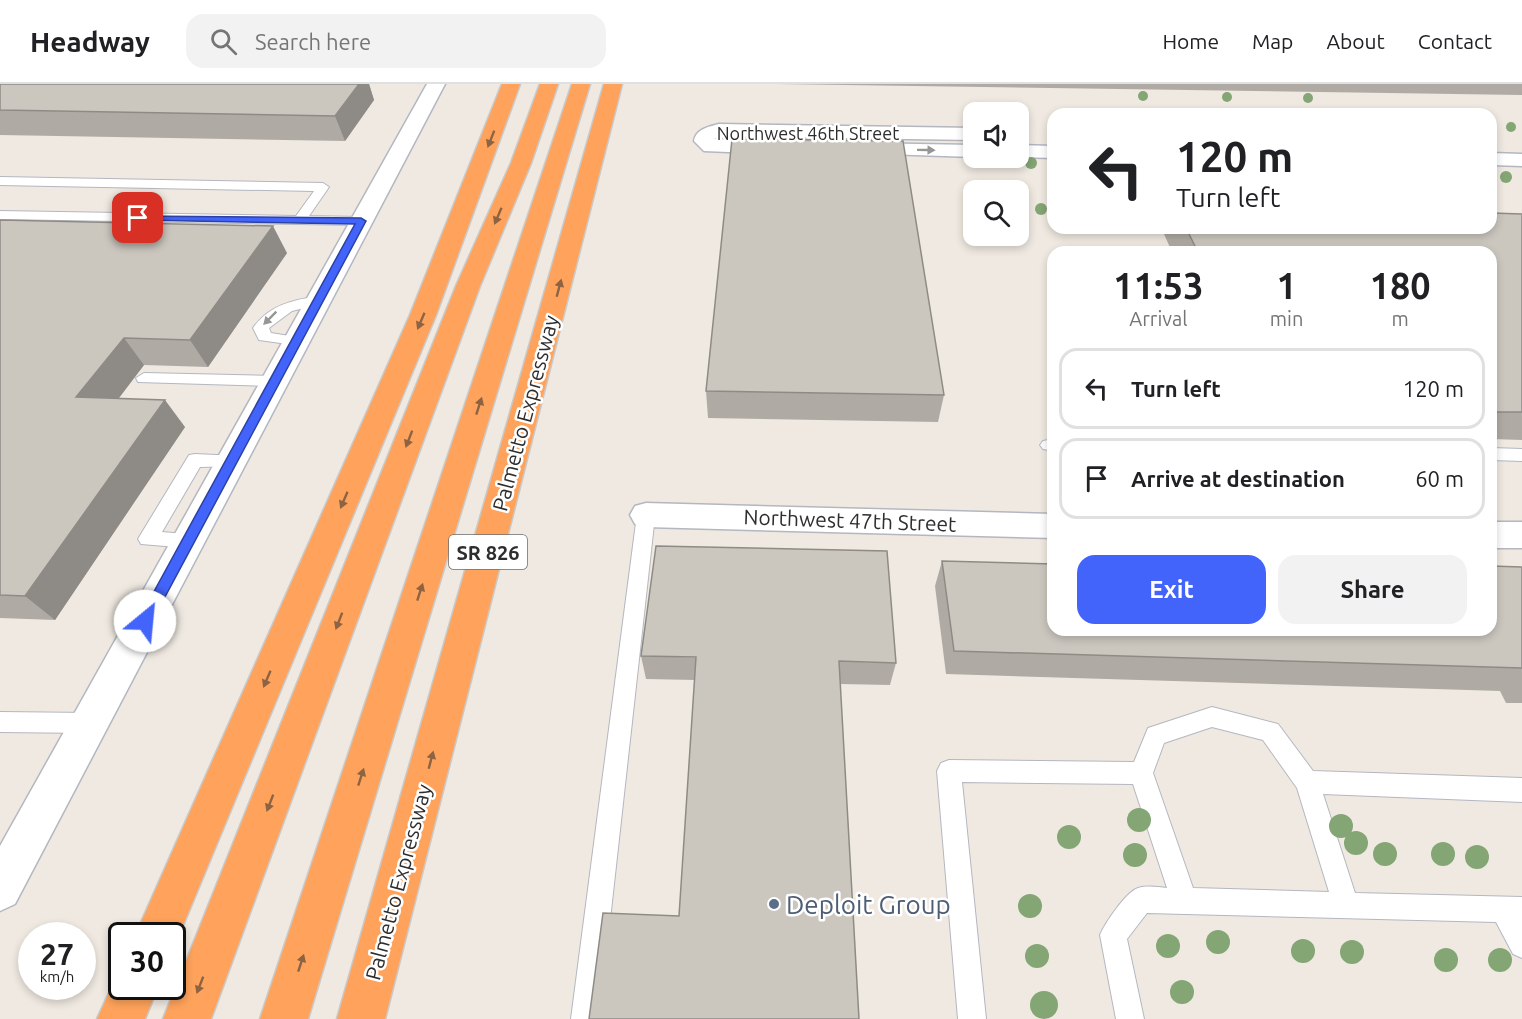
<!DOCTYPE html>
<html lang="en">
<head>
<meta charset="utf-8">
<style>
	body { margin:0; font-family:Ubuntu,sans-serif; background:#f2f2f2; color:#202124; height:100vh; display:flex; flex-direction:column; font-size:22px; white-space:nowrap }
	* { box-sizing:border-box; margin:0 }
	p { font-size:20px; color:#757577 }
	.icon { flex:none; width:33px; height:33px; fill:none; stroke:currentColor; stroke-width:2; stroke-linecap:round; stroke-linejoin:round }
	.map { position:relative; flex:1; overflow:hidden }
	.panel { position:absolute; left:1047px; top:162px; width:450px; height:390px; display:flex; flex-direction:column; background:#fff; border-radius:18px; box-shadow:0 3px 9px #0003 }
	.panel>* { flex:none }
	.guide { position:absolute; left:1047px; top:24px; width:450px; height:126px; border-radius:18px; box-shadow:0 3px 9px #0003; background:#fff; color:#202124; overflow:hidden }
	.controls { position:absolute; left:963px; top:18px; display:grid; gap:12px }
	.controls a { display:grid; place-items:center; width:66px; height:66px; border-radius:12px; background:#fff; box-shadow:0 3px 9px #0003; font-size:30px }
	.speed { position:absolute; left:18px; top:838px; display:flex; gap:12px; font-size:30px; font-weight:700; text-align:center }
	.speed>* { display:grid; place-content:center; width:78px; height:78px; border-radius:50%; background:#fff; box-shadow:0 3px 9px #0003; line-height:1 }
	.speed small { font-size:15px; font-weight:400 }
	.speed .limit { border:3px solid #111; border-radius:9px; background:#fff; color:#111 }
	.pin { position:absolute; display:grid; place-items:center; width:51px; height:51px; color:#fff; margin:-26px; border-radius:12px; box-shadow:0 3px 9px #0006 }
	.me { position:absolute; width:66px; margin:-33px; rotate:28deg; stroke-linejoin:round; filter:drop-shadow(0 0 4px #0008) }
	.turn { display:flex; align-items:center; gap:21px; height:126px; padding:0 30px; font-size:27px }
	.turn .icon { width:78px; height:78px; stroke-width:2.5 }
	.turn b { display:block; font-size:42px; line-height:51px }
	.eta { display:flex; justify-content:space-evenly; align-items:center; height:102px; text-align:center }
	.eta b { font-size:36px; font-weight:700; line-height:42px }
	.action { display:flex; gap:12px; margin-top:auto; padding:12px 30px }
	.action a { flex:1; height:69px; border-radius:18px; background:#4264fb; color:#fff; font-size:24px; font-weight:700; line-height:69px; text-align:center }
	.action a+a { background:#f2f2f2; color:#202124 }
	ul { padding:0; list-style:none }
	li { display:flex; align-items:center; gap:18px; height:81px; margin:0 12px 9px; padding:0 18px; border:3px solid #e0e0e0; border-radius:18px }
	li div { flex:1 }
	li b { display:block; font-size:22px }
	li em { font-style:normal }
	header { display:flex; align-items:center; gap:36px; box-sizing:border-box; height:84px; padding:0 30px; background:#fff; border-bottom:2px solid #e0e0e0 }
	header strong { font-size:28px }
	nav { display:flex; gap:33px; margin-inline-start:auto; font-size:21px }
	.search { width:420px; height:54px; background:#f2f2f2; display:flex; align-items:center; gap:15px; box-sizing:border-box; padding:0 21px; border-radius:18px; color:#757577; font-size:22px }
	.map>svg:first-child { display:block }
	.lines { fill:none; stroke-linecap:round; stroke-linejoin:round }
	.service-casing { stroke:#b4b7c1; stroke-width:2 }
	.minor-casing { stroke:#b4b7c1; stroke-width:3 }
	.motorway-casing { stroke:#c9c9c9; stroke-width:3 }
	.service { fill:#fff; fill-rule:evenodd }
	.minor { fill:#fff; fill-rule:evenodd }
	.motorway { fill:#ffa35c; fill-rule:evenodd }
	.tree { fill:#84a574 }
	.wall { fill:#afaba4 }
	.shaded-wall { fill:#8e8b86 }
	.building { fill:#cbc7bf; stroke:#8e8b86; stroke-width:1.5 }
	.oneway { fill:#8c6343 }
	.oneway2 { fill:#969696 }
	.route { fill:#4264fb; stroke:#2b41a3; stroke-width:1.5 }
	.service-dot { fill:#5c6f8a; stroke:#fff; stroke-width:2 }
	.labels { text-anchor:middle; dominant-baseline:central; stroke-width:5; stroke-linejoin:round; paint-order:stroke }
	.far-street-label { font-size:18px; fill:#2e2e2e; stroke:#fff }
	.shield { fill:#fff; stroke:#6d6d6d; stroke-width:1.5 }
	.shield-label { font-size:20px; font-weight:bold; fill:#2e2e2e }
	.street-label { font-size:21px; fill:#2e2e2e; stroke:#fff }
	.near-service-label { font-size:26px; fill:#4e5e75; stroke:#fff; text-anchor:start }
</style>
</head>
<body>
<header>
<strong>Headway</strong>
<div class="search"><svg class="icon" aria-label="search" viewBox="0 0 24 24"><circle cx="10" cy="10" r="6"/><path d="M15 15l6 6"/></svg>Search here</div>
<nav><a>Home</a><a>Map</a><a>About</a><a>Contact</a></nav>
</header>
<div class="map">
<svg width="1522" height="935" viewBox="0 0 1522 935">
	<rect width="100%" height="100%" fill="#efe9e1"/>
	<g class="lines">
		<defs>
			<g id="service">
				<polygon points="0,93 323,99 329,103 309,132 361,133 368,137 361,141 0,135 0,127 296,132 314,107 0,101"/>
				<path d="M319 212 326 216 324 219 292 227 269 244 271 249 302 254 304 258 302 262 259 256 253 244C269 221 293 216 319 212Z"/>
				<polygon points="144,289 274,292 282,297 274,302 138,298 136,294"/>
				<polygon points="1053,355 1053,367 1043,365 1040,361 1043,357"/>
				<polygon points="1491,364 1522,365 1522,377 1491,376"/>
				<polygon points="195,370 238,372 241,377 238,382 200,383 162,448 196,451 199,456 196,461 189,464 141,460 138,455 141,450 189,371"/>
				<polygon points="646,424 653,426 655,431 599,935 571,935 637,431 639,426"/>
				<path d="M1212 623 1278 640 1313 687 1522 694V718L1323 710 1355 809 1522 813V874L1513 870 1496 838 1147 829 1127 855 1144 935H1116L1100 851C1105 839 1126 808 1138 804 1147 801 1158 803 1167 804L1133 700 962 698 986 935H958L937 687 941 679 949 676 1134 678 1148 644ZM1212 643 1263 656 1297 704 1329 808 1193 804 1153 689 1164 659Z"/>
				<polygon points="0,628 90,629 98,632 101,639 98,646 90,649 0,648"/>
			</g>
			<g id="minor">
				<polygon points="427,0 445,0 15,820 0,827 0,762"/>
				<path d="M719 40 974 44V56L722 52 714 55 776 58 783 60 786 64 783 68 776 70 704 67 694 57C696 45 708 43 719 40Z"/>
				<polygon points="861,59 974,61 974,73 854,69 851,65 854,61"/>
				<polygon points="1018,61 1053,62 1053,74 1018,73"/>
				<polygon points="1491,69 1522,70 1522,82 1491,81"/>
				<polygon points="646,419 1053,430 1053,454 646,443 635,440 630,431 635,422"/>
				<rect x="1491" y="438" width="31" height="26"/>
			</g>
			<g id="motorway">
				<polygon points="502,0 520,0 436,231 172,868 172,852 135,852 410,231"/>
				<polygon points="540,0 558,0 531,79 480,202 211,935 163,935 456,202 511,79"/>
				<polygon points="572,0 590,0 308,935 260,935"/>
				<polygon points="604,0 622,0 385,935 337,935"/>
				<polygon points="122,885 122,903 158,903 145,935 97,935 119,887"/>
			</g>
		</defs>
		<!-- service casing -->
		<use href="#service" class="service-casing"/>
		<!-- minor casing -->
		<use href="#minor" class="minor-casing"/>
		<!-- motorway casing -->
		<use href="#motorway" class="motorway-casing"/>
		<!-- service -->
		<use href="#service" class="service"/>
		<!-- minor -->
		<use href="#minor" class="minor"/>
		<!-- motorway -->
		<use href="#motorway" class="motorway"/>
	</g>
	<!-- trees -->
	<g class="tree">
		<circle cx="1143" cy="12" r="5"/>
		<circle cx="1227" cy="13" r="5"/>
		<circle cx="1308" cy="14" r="5"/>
		<circle cx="1511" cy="43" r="5"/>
		<circle cx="1031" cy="79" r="6"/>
		<circle cx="1506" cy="93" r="6"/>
		<circle cx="1041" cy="125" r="6"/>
		<circle cx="1139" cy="736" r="12"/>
		<circle cx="1341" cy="742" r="12"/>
		<circle cx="1069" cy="753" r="12"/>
		<circle cx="1356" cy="759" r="12"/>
		<circle cx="1385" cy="770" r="12"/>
		<circle cx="1443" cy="770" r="12"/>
		<circle cx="1135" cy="771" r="12"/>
		<circle cx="1477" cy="773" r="12"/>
		<circle cx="1030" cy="822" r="12"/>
		<circle cx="1218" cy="858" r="12"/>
		<circle cx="1168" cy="862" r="12"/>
		<circle cx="1303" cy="867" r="12"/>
		<circle cx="1352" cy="868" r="12"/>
		<circle cx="1037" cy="872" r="12"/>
		<circle cx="1446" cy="876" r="12"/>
		<circle cx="1500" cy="876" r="12"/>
		<circle cx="1182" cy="908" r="12"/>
		<circle cx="1044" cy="921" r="14"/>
	</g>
	<!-- wall -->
	<g class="wall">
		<polygon points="0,0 369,0 374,16 345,57 0,51"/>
		<polygon points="777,0 1522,0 1522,11"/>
		<polygon points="1522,130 1522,356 1491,355 1491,168 1172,168 1164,150 1167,144 1491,144"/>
		<polygon points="0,136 287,169 208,283 144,281 119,314 185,343 55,536 0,534"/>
		<polygon points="706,307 944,311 938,338 708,334"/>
		<polygon points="942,477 1491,546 1522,483 1522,619 1506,619 1500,607 946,590 935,502"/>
		<polygon points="641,572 896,579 890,601 841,600 679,832 695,596 646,595"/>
	</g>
	<!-- shaded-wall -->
	<g class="shaded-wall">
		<polygon points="359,0 369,0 374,16 345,57 335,32"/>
		<polygon points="273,142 287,169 208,283 190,256"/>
		<polygon points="124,254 144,281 99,340 76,313"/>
		<polygon points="165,316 185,343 55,536 25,512"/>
	</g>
	<!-- building -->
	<g class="building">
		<polygon points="0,0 359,0 335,32 0,26"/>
		<polygon points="732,55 903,57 944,311 706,307"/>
		<polygon points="1491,129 1522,130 1522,328 1491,328 1491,168 1198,168 1186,144 1491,144"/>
		<polygon points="0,136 273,142 190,256 124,254 76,313 165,316 25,512 0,511"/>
		<polygon points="656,462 887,467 896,579 839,577 859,935 589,935 603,829 679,832 696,573 641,572"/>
		<polygon points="942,477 1053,480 1053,546 1491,546 1491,482 1522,483 1522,584 954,567"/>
	</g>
	<!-- one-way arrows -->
	<defs><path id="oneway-solid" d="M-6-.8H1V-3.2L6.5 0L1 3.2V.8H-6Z" transform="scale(1.5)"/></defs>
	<g class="oneway">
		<use href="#oneway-solid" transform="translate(491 55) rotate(111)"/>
		<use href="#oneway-solid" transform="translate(498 132) rotate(113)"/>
		<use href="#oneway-solid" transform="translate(559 204) rotate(-75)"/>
		<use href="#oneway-solid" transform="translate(421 237) rotate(113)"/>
		<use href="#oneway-solid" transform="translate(479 322) rotate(-72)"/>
		<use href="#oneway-solid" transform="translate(409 355) rotate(111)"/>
		<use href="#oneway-solid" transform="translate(344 416) rotate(113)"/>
		<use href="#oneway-solid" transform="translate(420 508) rotate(-72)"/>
		<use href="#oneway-solid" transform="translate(339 537) rotate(111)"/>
		<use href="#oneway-solid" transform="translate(267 595) rotate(113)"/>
		<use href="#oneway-solid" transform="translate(431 676) rotate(-75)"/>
		<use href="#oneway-solid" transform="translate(361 693) rotate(-72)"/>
		<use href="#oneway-solid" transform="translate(270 719) rotate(111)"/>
		<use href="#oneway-solid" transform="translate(301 879) rotate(-72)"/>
		<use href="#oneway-solid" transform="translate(200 901) rotate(111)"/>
	</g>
	<g class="oneway2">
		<use href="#oneway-solid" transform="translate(926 66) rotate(1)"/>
		<use href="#oneway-solid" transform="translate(270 234) rotate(135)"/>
	</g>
	<!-- route -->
	<polygon class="route" points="135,132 361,134 366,137 150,541 145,543 138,537 140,533 355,140 138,136 135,135"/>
	<!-- markers -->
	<circle class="service-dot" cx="774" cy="820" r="6"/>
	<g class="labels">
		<!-- far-street labels -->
		<g class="far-street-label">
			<text x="808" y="49">Northwest 46th Street</text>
		</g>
		<!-- shield labels -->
		<rect class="shield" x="449" y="451" width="78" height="34" rx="4.5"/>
		<g class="shield-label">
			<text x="488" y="468">SR 826</text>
		</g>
		<!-- street labels -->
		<g class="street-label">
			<text transform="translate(525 329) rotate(-75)">Palmetto Expressway</text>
			<text transform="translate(850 436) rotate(2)">Northwest 47th Street</text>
			<text transform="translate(398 798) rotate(-75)">Palmetto Expressway</text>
		</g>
		<!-- near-service labels -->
		<g class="near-service-label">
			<text x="786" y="820">Deploit Group</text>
		</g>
	</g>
</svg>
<div class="controls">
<a><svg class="icon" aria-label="sound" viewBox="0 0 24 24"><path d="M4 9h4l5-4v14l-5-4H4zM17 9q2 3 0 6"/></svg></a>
<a><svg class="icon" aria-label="search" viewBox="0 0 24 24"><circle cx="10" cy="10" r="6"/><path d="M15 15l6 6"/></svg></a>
</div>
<div class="speed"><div>27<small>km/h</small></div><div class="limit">30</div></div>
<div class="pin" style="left:138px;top:134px;background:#d93025"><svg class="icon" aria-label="arrive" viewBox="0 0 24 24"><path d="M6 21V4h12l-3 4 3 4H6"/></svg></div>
<svg class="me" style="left:145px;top:537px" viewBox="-20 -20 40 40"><circle r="19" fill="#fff"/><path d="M0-13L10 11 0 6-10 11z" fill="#4264fb"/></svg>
<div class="guide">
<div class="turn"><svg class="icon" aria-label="left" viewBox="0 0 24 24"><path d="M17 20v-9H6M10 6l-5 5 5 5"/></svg><div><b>120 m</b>Turn left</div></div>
</div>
<section class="panel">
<div class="eta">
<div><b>11:53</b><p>Arrival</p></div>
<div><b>1</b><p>min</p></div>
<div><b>180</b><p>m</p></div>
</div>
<ul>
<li><svg class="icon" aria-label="left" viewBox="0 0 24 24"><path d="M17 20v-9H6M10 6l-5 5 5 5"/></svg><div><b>Turn left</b></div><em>120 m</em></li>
<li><svg class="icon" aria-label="arrive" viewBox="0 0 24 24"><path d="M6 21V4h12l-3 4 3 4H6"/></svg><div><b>Arrive at destination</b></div><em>60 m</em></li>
</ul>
<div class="action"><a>Exit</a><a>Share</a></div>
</section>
</div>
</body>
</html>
